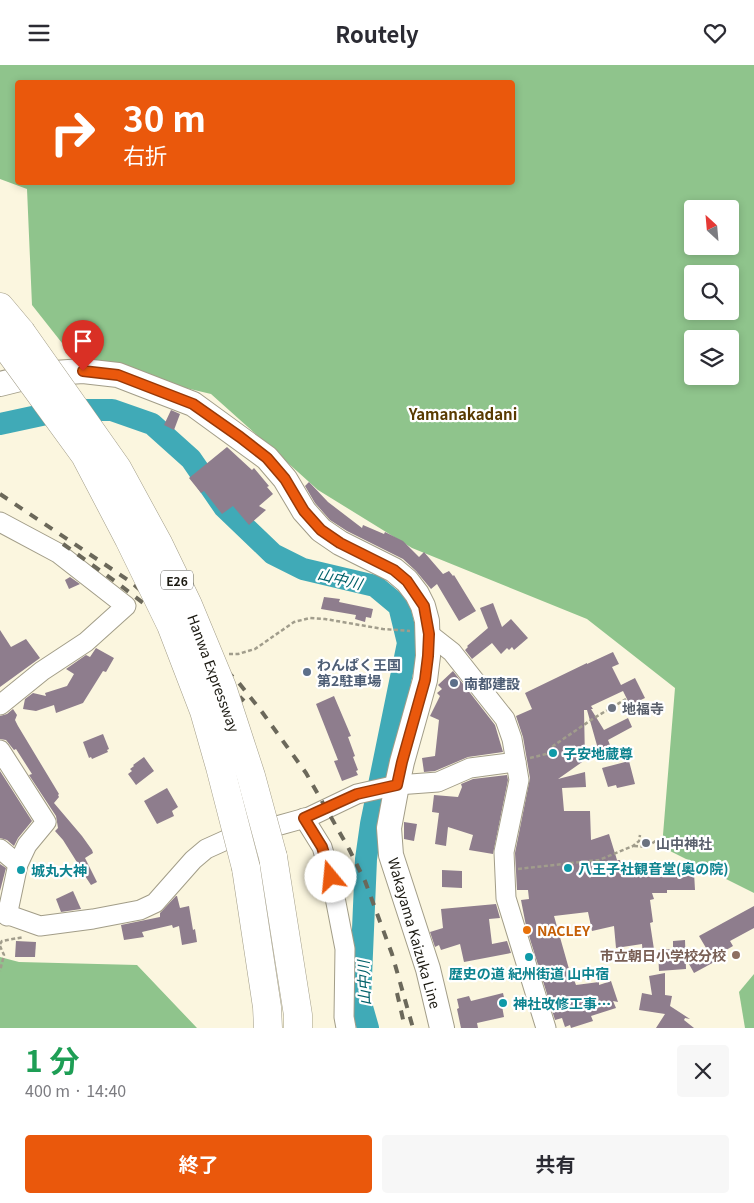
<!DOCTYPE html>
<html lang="ja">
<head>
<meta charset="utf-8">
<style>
	body { margin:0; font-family:Georgia,"Noto Sans JP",serif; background:#f7f7f7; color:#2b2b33; height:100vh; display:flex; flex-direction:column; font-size:19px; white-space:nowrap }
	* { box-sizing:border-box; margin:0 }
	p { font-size:16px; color:#7c7c81 }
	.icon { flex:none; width:28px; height:28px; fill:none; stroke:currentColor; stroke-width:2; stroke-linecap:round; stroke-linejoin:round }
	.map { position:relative; height:963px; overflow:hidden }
	.drawer { display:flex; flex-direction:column; background:#fff; flex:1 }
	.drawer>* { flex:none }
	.guide { position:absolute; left:15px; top:15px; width:500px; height:105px; border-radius:5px; box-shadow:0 2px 8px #0003; background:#ea580c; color:#fff; overflow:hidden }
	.needle { width:32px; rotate:334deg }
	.controls { position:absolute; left:684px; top:135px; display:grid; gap:10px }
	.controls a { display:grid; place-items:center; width:55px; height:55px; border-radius:5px; background:#fff; box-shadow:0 2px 8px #0003; font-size:25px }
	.pin { position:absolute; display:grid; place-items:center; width:42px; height:42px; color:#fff; margin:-51px -21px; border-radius:50% 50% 50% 0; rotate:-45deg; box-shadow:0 0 5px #0007 }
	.pin .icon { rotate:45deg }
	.me { position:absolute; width:55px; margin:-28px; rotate:343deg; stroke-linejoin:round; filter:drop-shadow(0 0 4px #0008) }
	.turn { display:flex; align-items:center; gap:18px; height:105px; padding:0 25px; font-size:22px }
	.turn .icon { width:65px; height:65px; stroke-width:2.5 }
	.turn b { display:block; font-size:35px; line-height:42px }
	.round { display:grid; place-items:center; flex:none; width:52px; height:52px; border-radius:5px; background:#f7f7f7 }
	.overview { display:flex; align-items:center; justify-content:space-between; height:85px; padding:0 25px }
	h1 { font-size:30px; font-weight:700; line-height:38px; color:#1e9e55 }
	.button { display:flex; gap:10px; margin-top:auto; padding:10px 25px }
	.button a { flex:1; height:58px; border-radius:5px; background:#ea580c; color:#fff; font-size:20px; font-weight:700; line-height:58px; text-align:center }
	.button a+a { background:#f7f7f7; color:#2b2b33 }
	header { display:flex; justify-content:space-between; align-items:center; height:65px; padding:0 25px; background:#fff; font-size:22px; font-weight:700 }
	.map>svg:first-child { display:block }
	.forest { fill:#8fc48c; fill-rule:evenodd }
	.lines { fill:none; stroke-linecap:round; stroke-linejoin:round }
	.river { stroke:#40aab7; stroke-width:22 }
	.building { fill:#8e7d8d }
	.minor-casing { stroke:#a29d88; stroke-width:21 }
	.major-casing { stroke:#a29d88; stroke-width:26 }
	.highway-casing { stroke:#a29d88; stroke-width:29 }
	.path { stroke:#a19d8c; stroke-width:2.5; stroke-dasharray:4 2.5; stroke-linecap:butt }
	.minor { stroke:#fff; stroke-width:19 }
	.major { stroke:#fff; stroke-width:24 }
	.highway { stroke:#fff; stroke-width:28 }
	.rail { stroke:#6b685a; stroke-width:4; stroke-dasharray:9 9; stroke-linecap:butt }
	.highway-bridge-casing { stroke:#a29d88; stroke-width:29; stroke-linecap:butt }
	.highway-bridge { stroke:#fff; stroke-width:28 }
	.route-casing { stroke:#983908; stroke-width:12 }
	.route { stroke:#ea580c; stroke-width:9 }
	.service-dot { fill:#5c6f8a; stroke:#fff; stroke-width:2 }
	.worship-dot { fill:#6b7280; stroke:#fff; stroke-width:2 }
	.culture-dot { fill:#0f9aa8; stroke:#fff; stroke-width:2 }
	.food-dot { fill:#e8710a; stroke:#fff; stroke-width:2 }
	.education-dot { fill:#8d6e63; stroke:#fff; stroke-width:2 }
	.labels { text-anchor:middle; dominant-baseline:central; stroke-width:4.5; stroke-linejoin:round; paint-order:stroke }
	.shield { fill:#fff; stroke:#5f5e58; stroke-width:1 }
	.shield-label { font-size:12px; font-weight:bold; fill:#1b1911 }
	.service-label { font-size:14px; font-weight:bold; fill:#4e5e75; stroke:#fff; text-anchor:start }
	.street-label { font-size:14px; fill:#1b1911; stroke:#fff }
	.worship-label { font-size:14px; font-weight:bold; fill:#5b616d; stroke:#fff; text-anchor:start }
	.culture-label { font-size:14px; font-weight:bold; fill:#0d838f; stroke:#fff; text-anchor:start }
	.food-label { font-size:14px; font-weight:bold; fill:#c56008; stroke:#fff; text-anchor:start }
	.education-label { font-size:14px; font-weight:bold; fill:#785e54; stroke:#fff; text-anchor:end }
	.neighbourhood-label { font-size:15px; font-weight:bold; fill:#593a00; stroke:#fff }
	.water-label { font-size:15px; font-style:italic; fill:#02616a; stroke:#fff }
</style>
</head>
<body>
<header><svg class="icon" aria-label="menu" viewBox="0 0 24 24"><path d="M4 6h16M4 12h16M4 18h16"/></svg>Routely<svg class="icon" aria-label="heart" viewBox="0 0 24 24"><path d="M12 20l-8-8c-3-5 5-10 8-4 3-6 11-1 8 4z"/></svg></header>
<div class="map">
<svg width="754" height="963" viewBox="0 0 754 963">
	<rect width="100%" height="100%" fill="#fbf6df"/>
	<!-- forest -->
	<g class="forest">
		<path d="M0 0H754V828L662 782 675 623 587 554 412 483 318 425 211 329 77 297 32 240 27 124 0 114ZM18 18H512V118H18ZM692 144H730V181H692ZM692 209H730V246H692ZM692 274H730V311H692Z"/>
		<polygon points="0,892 19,897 137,900 197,963 0,963"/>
		<polygon points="754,909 754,963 745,963 739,927"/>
	</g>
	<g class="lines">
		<!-- river -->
		<polyline class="river" points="0,359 65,345 112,345 152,359 191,394 224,442 273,489 303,504 375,521 399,541 408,578 371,759 366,794 360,935 368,963"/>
	</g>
	<!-- building -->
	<g class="building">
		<polygon points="171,345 180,349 174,365 164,360"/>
		<polygon points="227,382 252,405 254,403 269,421 267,422 273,429 259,441 266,445 249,460 233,441 222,449 204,426 201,428 189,413"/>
		<polygon points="309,417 328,437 362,463 363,460 384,469 385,467 403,476 419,492 424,487 443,509 449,506 453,511 454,510 476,546 459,556 437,519 431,524 416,506 403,494 347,466 330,455 315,438 305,421"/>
		<polygon points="70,512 80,519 69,524 65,515"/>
		<polygon points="324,532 340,534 339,537 373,544 371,553 366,552 365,557 355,554 356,550 321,544"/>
		<polygon points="493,538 502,562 511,554 528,573 514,585 512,582 509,585 507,583 501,589 492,578 472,594 465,585 468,582 467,581 488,563 480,543"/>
		<polygon points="0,565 11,582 26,574 40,593 0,622"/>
		<polygon points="96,583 114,593 106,607 103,606 83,638 56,648 54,640 36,646 23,644 25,634 33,628 46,631 45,628 67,621 74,609 66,604 86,590 90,592"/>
		<polygon points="613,587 619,599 612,602 621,620 635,613 645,633 630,640 623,626 591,641 593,644 591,644 604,665 628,653 632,662 608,675 610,680 598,684 587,645 584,645 585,695 558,714 585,707 586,722 562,723 564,746 590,746 591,775 609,769 617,795 620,795 621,800 623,799 626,810 640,805 655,803 694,807 695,825 667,825 667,828 652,828 654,834 650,835 653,857 650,858 655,891 643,892 642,879 616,883 614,861 592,866 588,847 554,851 569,904 570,904 576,920 599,917 599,920 611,916 618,937 613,936 616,943 591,951 593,956 571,963 570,960 565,962 562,953 555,955 526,861 521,835 529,834 528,825 517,825 515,788 530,713 523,672 516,651 532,644 525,628 587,598 587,599"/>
		<polygon points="453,606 495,660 503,687 468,692 435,706 424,707 422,693 435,691 439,655 430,651 440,631 437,628 442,624 438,620"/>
		<polygon points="334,631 351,671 348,672 355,691 353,692 358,705 356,706 358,710 342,716 334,696 338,695 316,639"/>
		<polygon points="13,644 17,650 15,655 18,661 59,729 58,730 59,732 54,738 82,771 92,785 93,788 85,793 97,817 91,820 85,811 81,813 77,804 80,802 63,775 55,766 58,763 56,751 29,710 32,709 16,684 14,685 6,675 0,674 0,651 7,649"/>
		<polygon points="103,669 109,684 107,685 108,687 92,694 91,692 89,693 83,677"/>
		<polygon points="144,692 154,706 136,720 128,709 132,706 130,704 134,701 133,700"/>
		<polygon points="629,696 635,719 617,723 616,720 608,722 602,703"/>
		<polygon points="0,706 32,756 18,773 14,781 7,775 0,773"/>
		<polygon points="507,710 508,715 493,789 469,785 473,770 448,762 446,781 435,779 439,748 432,747 434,730 458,732 462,722 461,719 473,714"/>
		<polygon points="167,723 178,742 172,746 174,751 157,759 144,736"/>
		<polygon points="404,757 417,759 414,776 404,774"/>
		<polygon points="0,799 6,803 0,826"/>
		<polygon points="442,805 462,806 462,823 442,822"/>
		<polygon points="73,826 81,844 61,847 56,834"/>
		<polygon points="176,831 177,831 180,843 189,841 193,865 195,864 197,877 182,880 179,861 173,863 172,860 142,867 144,872 124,875 121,860 160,852 160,848"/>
		<polygon points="496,839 500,853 489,854 492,879 507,876 511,888 464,897 460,879 441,885 439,880 435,882 430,867 443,863 441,844"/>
		<polygon points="754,841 754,863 730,876 733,881 714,892 716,896 694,908 689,899 709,888 699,871"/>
		<polygon points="685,875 686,904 659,906 658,885 673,884 673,876"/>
		<polygon points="16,876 36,877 35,892 15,892"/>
		<polygon points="665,908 665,930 672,931 670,941 690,954 685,953 684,955 694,963 656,963 665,949 639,945 642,928 652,930 649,911"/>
		<polygon points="503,928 505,937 505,941 502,941 504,952 477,958 478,963 461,963 457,944 459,943 457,934 469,931 471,936"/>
	</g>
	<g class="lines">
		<defs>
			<g id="minor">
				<polyline points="0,457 58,488 126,541 86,577 42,606 0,640"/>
				<polyline points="429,569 452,587 505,654 512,674 519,715 504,787 506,833 546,963"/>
				<polyline points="0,685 46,757 27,780 18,799 7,851"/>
				<polyline points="304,753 322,782 331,812 345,884 344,952 346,963"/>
				<polyline points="0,784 18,799"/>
				<polyline points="0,847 40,861 93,854 140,845 155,838 193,795 206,784 226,775 309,752 357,729 397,720 438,717 470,703 516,697"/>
			</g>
			<polyline id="major" points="0,319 40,309 83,306 118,310 193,339 267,393 285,414 304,446 321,465 340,478 394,505 407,516 417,529 423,541 427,556 428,591 425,615 402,697 397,720 389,763 391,790 428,904 442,963"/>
			<g id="highway">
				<polyline points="0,242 21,267"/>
				<polyline points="273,792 298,950 298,963"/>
				<polyline points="246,803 267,942 268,963"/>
			</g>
		</defs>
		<!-- minor casing -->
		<use href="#minor" class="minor-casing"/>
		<!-- major casing -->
		<use href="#major" class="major-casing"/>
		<!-- highway casing -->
		<use href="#highway" class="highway-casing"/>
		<!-- path -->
		<g class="path">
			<polyline points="229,589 238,589 255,584 294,557 310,553 325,554 383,564 410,566"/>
			<polyline points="530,693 546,689 553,681 594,653 626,634"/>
			<polyline points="634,781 647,782 657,775"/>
			<polyline points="518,804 599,795 633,781 639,776 640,770"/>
			<polyline points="0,879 2,876 24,872"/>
			<polyline points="0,881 4,890 0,906"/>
		</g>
		<!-- minor -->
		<use href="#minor" class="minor"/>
		<!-- major -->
		<use href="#major" class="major"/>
		<!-- highway -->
		<use href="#highway" class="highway"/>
		<!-- rail -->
		<g class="rail">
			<polyline points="0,429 131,517 189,568 239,618 262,647 306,708 349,784 365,816 392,889 413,963"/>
			<polyline points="63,479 116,517 147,541 196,587 244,636"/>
			<polyline points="397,928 405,963"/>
		</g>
		<defs>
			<g id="highway-bridge">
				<polyline points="21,267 117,403 159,480 188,540 222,622 251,711 273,792"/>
				<polyline points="2,276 85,390 129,474 171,560 204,646 220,702 246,803"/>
			</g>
		</defs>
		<!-- highway-bridge casing -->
		<use href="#highway-bridge" class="highway-bridge-casing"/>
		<!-- highway-bridge -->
		<use href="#highway-bridge" class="highway-bridge"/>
	</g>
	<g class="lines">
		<defs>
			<polyline id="route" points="83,306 118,310 193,339 240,372 267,393 285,414 304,446 321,465 340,478 394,505 407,516 424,541 429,569 428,591 425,615 402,697 397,720 357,729 304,753 322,782 331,812"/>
		</defs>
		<!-- route casing -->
		<use href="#route" class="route-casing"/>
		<!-- route -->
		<use href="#route" class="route"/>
	</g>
	<!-- markers -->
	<g class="service-dot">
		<circle cx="307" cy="607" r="5"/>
		<circle cx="454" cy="618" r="5"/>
	</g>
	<g class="worship-dot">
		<circle cx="612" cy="643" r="5"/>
		<circle cx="646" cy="778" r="5"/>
	</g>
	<g class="culture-dot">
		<circle cx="553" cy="688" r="5"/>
		<circle cx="568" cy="803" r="5"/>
		<circle cx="21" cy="805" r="5"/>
		<circle cx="529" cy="892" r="5"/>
		<circle cx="503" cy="938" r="5"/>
	</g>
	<circle class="food-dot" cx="527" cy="865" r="5"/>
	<circle class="education-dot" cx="736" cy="890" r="5"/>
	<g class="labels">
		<!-- shield labels -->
		<rect class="shield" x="161" y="505.5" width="32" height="19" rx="4"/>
		<g class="shield-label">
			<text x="177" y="515">E26</text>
		</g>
		<!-- service labels -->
		<g class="service-label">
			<text x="317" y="599">わんぱく王国<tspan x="317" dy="16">第2駐車場</tspan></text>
			<text x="464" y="618">南都建設</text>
		</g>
		<!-- street labels -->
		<g class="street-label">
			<text transform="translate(214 608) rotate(70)">Hanwa Expressway</text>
			<text transform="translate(415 868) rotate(74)">Wakayama Kaizuka Line</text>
		</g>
		<!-- worship labels -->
		<g class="worship-label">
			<text x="622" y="643">地福寺</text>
			<text x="656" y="778">山中神社</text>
		</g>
		<!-- culture labels -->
		<g class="culture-label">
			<text x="563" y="688">子安地蔵尊</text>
			<text x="578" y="803">八王子社観音堂(奥の院)</text>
			<text x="31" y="805">城丸大神</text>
			<text x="529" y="908" text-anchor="middle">歴史の道 紀州街道 山中宿</text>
			<text x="513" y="938">神社改修工事…</text>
		</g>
		<!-- food labels -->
		<g class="food-label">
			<text x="537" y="865">NACLEY</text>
		</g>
		<!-- education labels -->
		<g class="education-label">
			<text x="726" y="890">市立朝日小学校分校</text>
		</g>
		<!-- neighbourhood labels -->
		<g class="neighbourhood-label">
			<text x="463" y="348">Yamanakadani</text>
		</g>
		<!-- water labels -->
		<g class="water-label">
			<text transform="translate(340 513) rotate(14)">山中川</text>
			<text transform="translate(363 918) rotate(-92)">山中川</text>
		</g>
	</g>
</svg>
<div class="controls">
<a><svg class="needle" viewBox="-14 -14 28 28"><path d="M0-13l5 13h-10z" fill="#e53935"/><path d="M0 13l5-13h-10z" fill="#7c7c81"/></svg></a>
<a><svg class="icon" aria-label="search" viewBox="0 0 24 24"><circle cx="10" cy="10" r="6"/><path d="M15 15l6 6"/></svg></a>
<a><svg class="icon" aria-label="layers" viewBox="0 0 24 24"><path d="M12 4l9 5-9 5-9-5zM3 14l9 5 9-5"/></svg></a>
</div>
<div class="pin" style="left:83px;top:306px;background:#d93025"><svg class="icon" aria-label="arrive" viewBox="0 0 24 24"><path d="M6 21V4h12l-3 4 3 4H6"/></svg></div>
<svg class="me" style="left:331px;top:812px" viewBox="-20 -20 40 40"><circle r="19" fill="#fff"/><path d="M0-13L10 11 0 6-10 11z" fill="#ea580c"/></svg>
<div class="guide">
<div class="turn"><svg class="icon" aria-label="right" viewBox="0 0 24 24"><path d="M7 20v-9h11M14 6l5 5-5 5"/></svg><div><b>30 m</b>右折</div></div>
</div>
</div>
<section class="drawer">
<div class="overview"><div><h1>1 分</h1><p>400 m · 14:40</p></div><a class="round"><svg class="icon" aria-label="close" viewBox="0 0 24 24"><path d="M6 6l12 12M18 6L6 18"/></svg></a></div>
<div class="button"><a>終了</a><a>共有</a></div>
</section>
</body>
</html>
